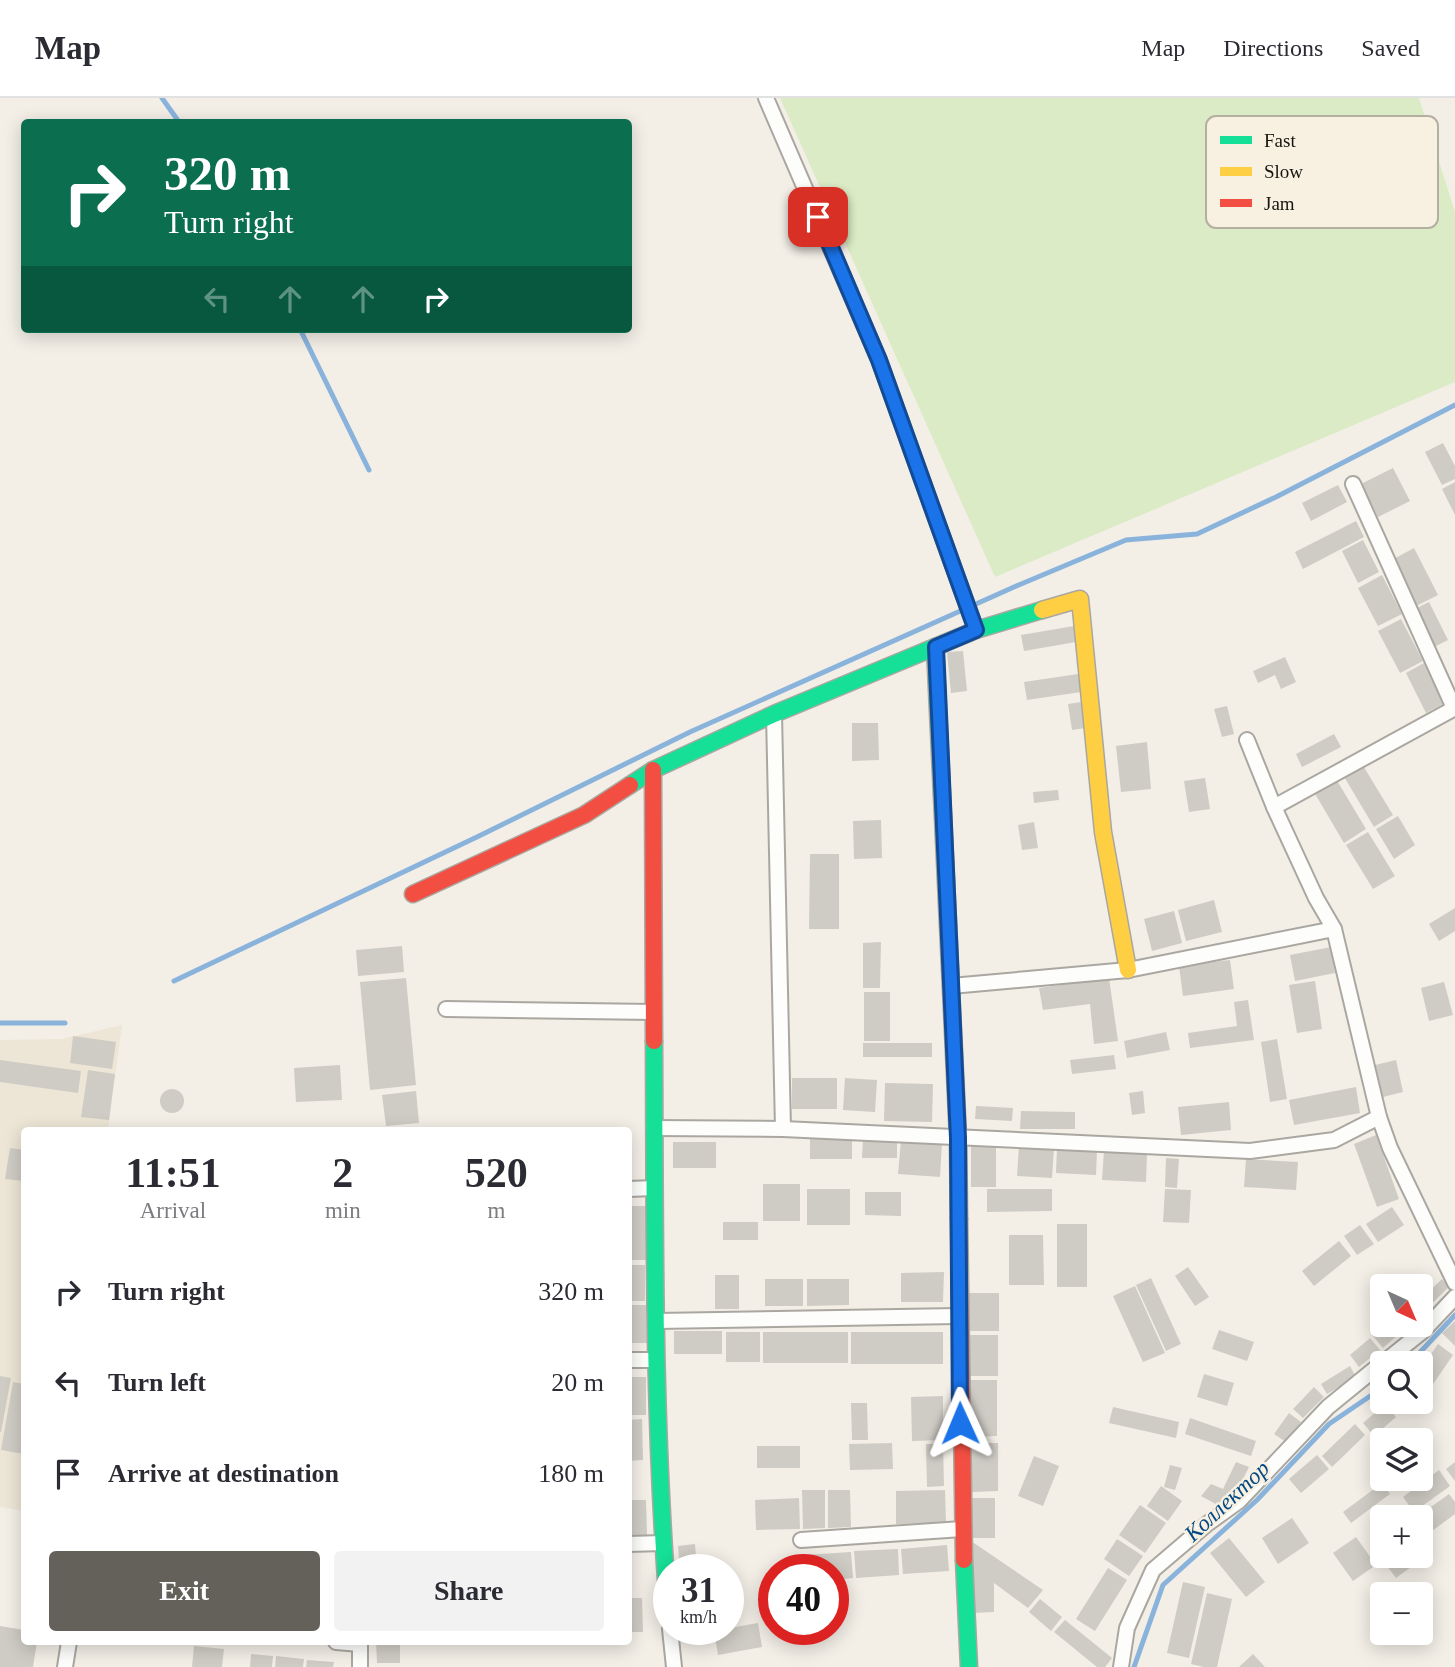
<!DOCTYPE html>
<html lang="en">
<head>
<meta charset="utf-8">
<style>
	body { margin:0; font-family:"Times New Roman",serif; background:#f2f2f3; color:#2b2b33; height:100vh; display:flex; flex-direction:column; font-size:26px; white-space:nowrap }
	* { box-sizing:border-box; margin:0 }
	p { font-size:23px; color:#7c7c81 }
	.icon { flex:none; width:38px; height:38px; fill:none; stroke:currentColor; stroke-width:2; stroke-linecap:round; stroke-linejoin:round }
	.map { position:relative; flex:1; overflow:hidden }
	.side { position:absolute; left:21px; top:1029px; width:611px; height:518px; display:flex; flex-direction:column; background:#fff; border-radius:7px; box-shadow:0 4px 18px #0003 }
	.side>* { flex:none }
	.top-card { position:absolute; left:21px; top:21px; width:611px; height:214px; border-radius:7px; box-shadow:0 4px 18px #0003; background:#0b6e4f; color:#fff; overflow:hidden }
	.needle { width:46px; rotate:136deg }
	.tools { position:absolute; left:1370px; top:1176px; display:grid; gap:14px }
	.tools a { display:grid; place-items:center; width:63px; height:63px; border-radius:7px; background:#fff; box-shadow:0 4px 18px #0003; font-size:35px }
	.speed { position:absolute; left:653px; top:1456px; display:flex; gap:14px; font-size:35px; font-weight:700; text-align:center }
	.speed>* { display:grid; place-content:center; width:91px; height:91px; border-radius:50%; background:#fff; box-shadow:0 4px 18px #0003; line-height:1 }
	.speed small { font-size:18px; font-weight:400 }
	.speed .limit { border:10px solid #d22; background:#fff; color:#111 }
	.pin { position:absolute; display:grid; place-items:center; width:60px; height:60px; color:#fff; margin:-30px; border-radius:14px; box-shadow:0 4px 10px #0006 }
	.me { position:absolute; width:77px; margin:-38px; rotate:359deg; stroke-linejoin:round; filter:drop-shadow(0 0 5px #0008) }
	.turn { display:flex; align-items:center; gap:24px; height:147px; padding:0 28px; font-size:32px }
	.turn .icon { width:91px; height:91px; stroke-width:2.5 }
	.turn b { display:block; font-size:49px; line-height:60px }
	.lanes { display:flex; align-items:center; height:66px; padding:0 28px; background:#0003; justify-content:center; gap:35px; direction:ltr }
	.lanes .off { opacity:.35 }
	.eta { display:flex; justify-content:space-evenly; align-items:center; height:119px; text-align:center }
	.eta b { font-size:42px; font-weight:600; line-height:49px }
	.cta { display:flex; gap:14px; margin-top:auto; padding:14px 28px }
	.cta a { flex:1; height:80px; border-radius:7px; background:#64615b; color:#fff; font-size:28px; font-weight:600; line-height:80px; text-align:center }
	.cta a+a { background:#f2f2f3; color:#2b2b33 }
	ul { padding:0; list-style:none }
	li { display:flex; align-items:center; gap:21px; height:91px; padding:0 28px }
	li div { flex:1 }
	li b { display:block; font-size:26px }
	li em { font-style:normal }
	header { display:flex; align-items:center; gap:42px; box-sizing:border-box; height:98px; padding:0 35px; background:#fff; border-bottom:2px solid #e1e1e2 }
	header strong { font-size:33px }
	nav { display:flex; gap:38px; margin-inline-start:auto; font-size:24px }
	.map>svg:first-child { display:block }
	.built { fill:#ede6d6 }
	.green { fill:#daebc5 }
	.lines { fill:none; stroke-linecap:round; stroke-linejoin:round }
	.stream { stroke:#8ab3dc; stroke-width:5 }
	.building { fill:#cfccc5 }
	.street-casing { stroke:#aaa7a1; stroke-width:18 }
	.fast-casing { stroke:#aaa7a1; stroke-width:19 }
	.slow-casing { stroke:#aaa7a1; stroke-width:19 }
	.jam-casing { stroke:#aaa7a1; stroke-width:19 }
	.street { stroke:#fdfdfb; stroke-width:14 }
	.fast { stroke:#16e098; stroke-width:16 }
	.slow { stroke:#ffcf43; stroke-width:16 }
	.jam { stroke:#f24e42; stroke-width:16 }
	.route-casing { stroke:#114b97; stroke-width:18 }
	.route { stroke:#1a73e8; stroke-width:12 }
	.labels { text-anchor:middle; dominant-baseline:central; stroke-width:5; stroke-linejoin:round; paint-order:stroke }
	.water-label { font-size:23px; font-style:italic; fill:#044983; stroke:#f8f1e2 }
	.key { fill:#f8f1e2; stroke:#b4afa3; stroke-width:2 }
	.key-label { font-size:19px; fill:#17140f }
</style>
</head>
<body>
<header>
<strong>Map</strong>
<nav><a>Map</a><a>Directions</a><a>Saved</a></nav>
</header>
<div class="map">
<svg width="1455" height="1569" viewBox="0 0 1455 1569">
	<rect width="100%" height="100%" fill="#f3efe7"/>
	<!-- built -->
	<polygon class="built" points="122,927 108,1032 24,1032 24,1413 0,1409 0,942 62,941"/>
	<!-- green -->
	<polygon class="green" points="780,0 1419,0 1455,114 1455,284 995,479"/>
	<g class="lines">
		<!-- stream -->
		<g class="stream">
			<polyline points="162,0 179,24"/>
			<polyline points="300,231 369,372"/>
			<polyline points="174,883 479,738 690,634 1014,489 1126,442 1197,436 1276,399 1455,307"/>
			<polyline points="0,925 65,925"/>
			<polyline points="1410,1265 1455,1217"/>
			<polyline points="1134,1569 1163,1487 1257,1402 1329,1326 1382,1290"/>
		</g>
	</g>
	<!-- building -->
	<g class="building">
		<polygon points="1443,345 1455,368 1455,381 1442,387 1425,354"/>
		<polygon points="1393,370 1410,403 1378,419 1361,386"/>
		<polygon points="1455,384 1455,417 1442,391"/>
		<polygon points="1338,387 1347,404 1311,423 1302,405"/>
		<polygon points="1356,423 1364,439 1303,471 1295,454"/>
		<polygon points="1363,442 1379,474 1358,485 1342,453"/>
		<polygon points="1414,450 1438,497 1414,509 1390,463"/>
		<polygon points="1382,477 1402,516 1378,528 1358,490"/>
		<polygon points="1429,504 1448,542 1434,549 1415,511"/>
		<polygon points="1401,521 1423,563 1400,575 1378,533"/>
		<polygon points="1074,528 1076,544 1024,553 1021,537"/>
		<polygon points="963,553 967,593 951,595 947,554"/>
		<polygon points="1285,559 1296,584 1281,591 1275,577 1258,585 1253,573"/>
		<polygon points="1424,565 1445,605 1426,615 1406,575"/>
		<polygon points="1078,576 1081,594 1027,602 1024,584"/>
		<polygon points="1082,604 1085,630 1072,632 1068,606"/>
		<polygon points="1227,608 1234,636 1222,639 1214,611"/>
		<polygon points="852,625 878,625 879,662 852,663"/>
		<polygon points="1334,636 1341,649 1302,669 1296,656"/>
		<polygon points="1147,644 1151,691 1121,694 1116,648"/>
		<polygon points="1362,666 1393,717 1374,729 1343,677"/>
		<polygon points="1205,680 1210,711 1189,714 1184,683"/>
		<polygon points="1336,681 1366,731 1344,745 1314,694"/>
		<polygon points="1058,692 1059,702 1034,705 1033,694"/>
		<polygon points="1398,718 1415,747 1394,761 1376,731"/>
		<polygon points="881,722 882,760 854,761 853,723"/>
		<polygon points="1034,724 1038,750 1022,752 1018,727"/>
		<polygon points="1368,734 1395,778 1373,791 1346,747"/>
		<polygon points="810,756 839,756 839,831 809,831"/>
		<polygon points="1214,802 1222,834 1186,843 1178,812"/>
		<polygon points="1455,810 1455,833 1439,843 1429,826"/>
		<polygon points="1174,813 1182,845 1152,853 1144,821"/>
		<polygon points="881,844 880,890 863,890 863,845"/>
		<polygon points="402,848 404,874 358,878 356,852"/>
		<polygon points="1331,849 1335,875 1295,883 1290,857"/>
		<polygon points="1230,862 1234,891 1183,898 1179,868"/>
		<polygon points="406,880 416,987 370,992 360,884"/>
		<polygon points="1109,880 1118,943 1094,946 1090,906 1043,912 1039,890"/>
		<polygon points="1315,883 1322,931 1297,935 1289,887"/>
		<polygon points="1444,884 1453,917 1429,923 1421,890"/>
		<rect x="864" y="894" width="26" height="49"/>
		<polygon points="1248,902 1254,942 1190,950 1188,935 1237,928 1234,904"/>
		<polygon points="1166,934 1170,952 1127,960 1124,943"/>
		<polygon points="73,938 116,944 112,971 70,965"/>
		<polygon points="1277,941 1287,1001 1270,1004 1261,944"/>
		<rect x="863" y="945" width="69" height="14"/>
		<polygon points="1114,957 1116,971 1072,976 1070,962"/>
		<polygon points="0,962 81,973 78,995 0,984"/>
		<polygon points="1396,962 1403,994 1383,999 1375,967"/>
		<polygon points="340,967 342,1002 296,1004 294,970"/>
		<polygon points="88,972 115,976 109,1022 81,1019"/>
		<rect x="792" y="980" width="45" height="31"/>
		<polygon points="845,980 877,982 875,1014 843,1012"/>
		<polygon points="885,985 933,986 932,1024 884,1023"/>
		<polygon points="1356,989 1360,1015 1294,1027 1289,1002"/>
		<circle cx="172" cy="1003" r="12"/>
		<polygon points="416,993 419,1025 386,1028 382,997"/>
		<polygon points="1143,993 1145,1015 1132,1017 1129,995"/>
		<polygon points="1229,1004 1231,1032 1181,1037 1178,1009"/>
		<polygon points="976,1008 1013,1010 1012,1023 975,1021"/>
		<polygon points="1021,1013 1075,1014 1075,1031 1020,1031"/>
		<polygon points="1376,1037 1399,1101 1377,1109 1354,1046"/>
		<rect x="810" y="1041" width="42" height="20"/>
		<polygon points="863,1042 897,1042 897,1060 862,1060"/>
		<polygon points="901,1042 942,1045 940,1079 898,1076"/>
		<rect x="673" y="1044" width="43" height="26"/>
		<polygon points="996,1047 996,1089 971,1089 971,1048"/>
		<polygon points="1019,1048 1054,1050 1052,1080 1017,1078"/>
		<polygon points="10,1050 24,1052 24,1083 5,1081"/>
		<polygon points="1057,1050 1097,1052 1096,1077 1056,1075"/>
		<polygon points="1104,1053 1147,1055 1146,1084 1102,1082"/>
		<polygon points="1166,1060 1179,1061 1177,1090 1165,1089"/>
		<polygon points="1246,1061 1298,1064 1296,1092 1244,1089"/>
		<rect x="763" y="1086" width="37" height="37"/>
		<rect x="807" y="1091" width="43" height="36"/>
		<polygon points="987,1091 1052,1091 1052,1113 987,1114"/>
		<polygon points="1165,1091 1191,1092 1189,1125 1163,1124"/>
		<polygon points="865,1094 901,1094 901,1118 865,1117"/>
		<rect x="628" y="1108" width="18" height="54"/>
		<polygon points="1392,1109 1404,1127 1378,1144 1366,1126"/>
		<rect x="723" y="1124" width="35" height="18"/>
		<rect x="1057" y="1126" width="30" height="63"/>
		<polygon points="1360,1127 1374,1146 1357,1157 1344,1138"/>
		<polygon points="1009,1137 1043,1137 1044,1187 1009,1187"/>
		<polygon points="1339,1143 1351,1158 1314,1188 1302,1173"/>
		<rect x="628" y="1167" width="17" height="36"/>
		<polygon points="1188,1169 1209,1199 1195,1208 1175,1178"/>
		<polygon points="944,1174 943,1204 901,1204 901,1175"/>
		<rect x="715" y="1177" width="24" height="34"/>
		<polygon points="1151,1180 1181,1246 1166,1253 1136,1187"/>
		<rect x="765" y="1181" width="38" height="27"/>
		<polygon points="807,1181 849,1181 849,1207 807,1208"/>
		<polygon points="1442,1181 1449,1189 1421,1216 1421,1201"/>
		<polygon points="1135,1188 1165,1255 1143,1264 1113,1198"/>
		<rect x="968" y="1195" width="31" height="38"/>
		<polygon points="628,1207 646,1207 647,1245 628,1245"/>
		<polygon points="1455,1223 1455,1248 1442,1235"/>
		<polygon points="1383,1227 1395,1227 1401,1234 1383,1250 1372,1237"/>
		<polygon points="1219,1232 1254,1244 1247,1263 1212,1251"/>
		<rect x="674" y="1233" width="48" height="23"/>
		<rect x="726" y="1234" width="34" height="30"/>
		<rect x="763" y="1234" width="85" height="31"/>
		<rect x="851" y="1234" width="92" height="32"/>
		<rect x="968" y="1237" width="30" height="41"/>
		<polygon points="1370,1240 1380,1252 1359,1269 1350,1257"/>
		<polygon points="1438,1246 1453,1257 1429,1292 1421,1287 1421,1271"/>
		<polygon points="1350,1268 1356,1279 1327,1296 1321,1286"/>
		<polygon points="1204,1276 1234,1285 1227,1308 1197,1299"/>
		<polygon points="0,1278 11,1280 1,1334 0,1334"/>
		<polygon points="629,1279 646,1279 646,1317 628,1317"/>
		<polygon points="968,1282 997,1282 997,1338 968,1339"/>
		<polygon points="13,1284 24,1286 24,1356 1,1352"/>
		<polygon points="1314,1289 1324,1299 1303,1320 1293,1311"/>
		<polygon points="943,1298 943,1342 912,1343 911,1299"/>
		<polygon points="1397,1304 1414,1304 1405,1313"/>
		<polygon points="851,1305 867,1305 868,1342 852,1342"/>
		<polygon points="1385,1306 1396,1319 1374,1338 1363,1325"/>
		<polygon points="1113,1309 1179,1324 1176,1340 1109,1325"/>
		<polygon points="1289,1315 1301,1324 1286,1344 1274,1336"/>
		<polygon points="1190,1320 1256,1343 1251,1358 1185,1336"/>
		<polygon points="642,1321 643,1362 628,1363 628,1322"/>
		<polygon points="1355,1326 1365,1337 1332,1369 1322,1358"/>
		<polygon points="892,1345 893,1371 850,1372 849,1346"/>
		<polygon points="972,1345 998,1345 998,1393 972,1394"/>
		<polygon points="926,1346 943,1346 944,1388 927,1389"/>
		<rect x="757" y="1348" width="43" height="22"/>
		<polygon points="1317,1357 1329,1371 1301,1395 1289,1381"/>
		<polygon points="1034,1358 1059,1368 1043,1408 1018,1398"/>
		<polygon points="1421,1361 1429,1373 1421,1379"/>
		<polygon points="1236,1364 1249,1369 1233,1401 1225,1411 1201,1398 1211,1386 1223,1391"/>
		<polygon points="1455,1364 1455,1383 1446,1371"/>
		<polygon points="1170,1367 1182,1370 1175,1392 1164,1389"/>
		<polygon points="1439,1372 1450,1388 1414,1414 1403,1399"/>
		<polygon points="1398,1381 1418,1381 1405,1391"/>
		<polygon points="1382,1385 1390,1396 1351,1425 1343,1414"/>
		<polygon points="1161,1388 1182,1403 1168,1423 1147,1408"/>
		<polygon points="802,1392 825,1392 825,1430 803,1431"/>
		<polygon points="828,1392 850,1392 851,1429 828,1430"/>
		<polygon points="945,1392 946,1425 896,1426 896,1393"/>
		<polygon points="1449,1396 1455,1404 1455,1416 1432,1433 1421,1416"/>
		<polygon points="799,1400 800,1431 756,1432 755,1402"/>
		<rect x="970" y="1400" width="25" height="40"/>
		<polygon points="628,1402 646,1402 647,1437 628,1437"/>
		<polygon points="1140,1407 1166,1425 1145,1455 1119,1437"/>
		<polygon points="1292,1420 1309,1445 1278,1466 1262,1440"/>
		<polygon points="1356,1439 1376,1467 1353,1483 1333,1455"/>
		<polygon points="1229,1440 1265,1484 1246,1499 1210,1455"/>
		<polygon points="1117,1441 1143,1458 1129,1478 1104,1461"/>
		<polygon points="971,1443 1043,1492 1028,1510 994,1485 994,1514 973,1515"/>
		<polygon points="695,1446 697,1472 680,1472 678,1448"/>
		<polygon points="947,1447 949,1473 903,1476 901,1451"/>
		<polygon points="898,1451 899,1477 856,1480 854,1453"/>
		<polygon points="851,1454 853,1480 833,1482 833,1472 806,1472 805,1457"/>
		<polygon points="1392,1458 1419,1458 1422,1461 1396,1480 1384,1464"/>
		<polygon points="1108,1470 1127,1482 1095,1533 1076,1521"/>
		<polygon points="1183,1484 1205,1489 1189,1560 1167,1555"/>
		<polygon points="1207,1495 1232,1501 1217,1569 1204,1569 1191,1566"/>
		<polygon points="628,1500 642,1500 643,1534 628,1534"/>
		<polygon points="1040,1501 1062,1519 1051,1533 1029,1514"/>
		<polygon points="1065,1522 1112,1560 1105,1569 1097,1569 1054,1534"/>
		<polygon points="758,1525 762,1549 718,1557 714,1533"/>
		<polygon points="0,1528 24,1532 24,1544 37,1544 33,1569 0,1569"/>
		<polygon points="685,1531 702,1531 703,1543 686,1545"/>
		<polygon points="376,1544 400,1544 400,1565 377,1565"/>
		<polygon points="194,1548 224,1551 222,1569 192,1569"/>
		<polygon points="251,1556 273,1558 272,1569 250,1569"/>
		<polygon points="1253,1556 1265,1569 1239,1569"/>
		<polygon points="276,1558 304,1561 303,1569 275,1569"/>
		<polygon points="307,1562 334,1564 333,1569 306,1569"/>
	</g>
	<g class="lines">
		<defs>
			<g id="street">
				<polyline points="766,0 879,262 976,532"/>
				<polyline points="1353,386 1454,610"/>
				<polyline points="774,616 783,1031"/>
				<polyline points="1247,642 1274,709 1316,800 1334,831 1379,1019 1390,1050 1455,1185"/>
				<polyline points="1274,709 1455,610"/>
				<polyline points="951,888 1128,872 1334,831"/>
				<polyline points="446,911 654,914"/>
				<polyline points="654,1030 783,1031 1250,1053 1334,1042 1379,1019"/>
				<polyline points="628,1091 655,1090"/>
				<polyline points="657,1223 958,1218"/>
				<polyline points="628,1262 656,1262"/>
				<polyline points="1383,1265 1423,1233 1455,1199"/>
				<polyline points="801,1442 962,1431"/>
				<polyline points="628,1446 663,1445"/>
				<polyline points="670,1531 674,1569"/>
				<polyline points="336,1544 360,1546"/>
				<polyline points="360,1544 360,1569"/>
				<polyline points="65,1569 69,1544"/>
				<polyline points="1121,1569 1127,1530 1153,1472 1207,1426 1239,1403 1328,1309 1382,1265"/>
			</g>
			<g id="fast">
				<polyline points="935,549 958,1040 959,1121"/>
				<polyline points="630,687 653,672 774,616 976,532 1042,512"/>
				<path d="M654 943C655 1131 653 1320 668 1508"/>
				<polyline points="964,1462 969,1569"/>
			</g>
			<polyline id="slow" points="1042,512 1080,501 1103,734 1128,872"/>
			<g id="jam">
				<polyline points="653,672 654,943"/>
				<polyline points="413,796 584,717 630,687"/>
				<polyline points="959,1121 964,1462"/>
			</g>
		</defs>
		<!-- street casing -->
		<use href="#street" class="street-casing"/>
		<!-- fast casing -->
		<use href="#fast" class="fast-casing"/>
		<!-- slow casing -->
		<use href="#slow" class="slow-casing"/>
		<!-- jam casing -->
		<use href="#jam" class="jam-casing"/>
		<!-- street -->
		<use href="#street" class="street"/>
		<!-- fast -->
		<use href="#fast" class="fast"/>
		<!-- slow -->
		<use href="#slow" class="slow"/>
		<!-- jam -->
		<use href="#jam" class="jam"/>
	</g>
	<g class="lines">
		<defs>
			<polyline id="route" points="818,119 879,262 976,532 936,549 958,1040 960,1325"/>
		</defs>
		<!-- route casing -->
		<use href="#route" class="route-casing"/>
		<!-- route -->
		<use href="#route" class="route"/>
	</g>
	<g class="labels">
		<!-- water labels -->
		<g class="water-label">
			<text transform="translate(1227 1403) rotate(-43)">Коллектор</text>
		</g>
	</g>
	<!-- legend -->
	<rect x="1206" y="18" width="232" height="112" rx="10" class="key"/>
	<rect x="1220" y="38" width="32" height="8" fill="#16e098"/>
	<rect x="1220" y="69" width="32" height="9" fill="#ffcf43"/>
	<rect x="1220" y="101" width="32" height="8" fill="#f24e42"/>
	<g class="key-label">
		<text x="1264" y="49">Fast</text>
		<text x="1264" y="80">Slow</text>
		<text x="1264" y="112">Jam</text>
	</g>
</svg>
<div class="tools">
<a><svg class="needle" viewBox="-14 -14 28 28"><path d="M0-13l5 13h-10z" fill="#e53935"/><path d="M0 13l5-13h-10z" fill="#7c7c81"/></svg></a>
<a><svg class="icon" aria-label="search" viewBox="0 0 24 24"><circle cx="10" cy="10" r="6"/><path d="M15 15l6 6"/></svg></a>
<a><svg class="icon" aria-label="layers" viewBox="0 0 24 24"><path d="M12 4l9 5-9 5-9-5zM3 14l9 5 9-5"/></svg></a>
<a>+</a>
<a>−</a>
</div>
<div class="speed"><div>31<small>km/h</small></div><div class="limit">40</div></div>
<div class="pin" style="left:818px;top:119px;background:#d93025"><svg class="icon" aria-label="arrive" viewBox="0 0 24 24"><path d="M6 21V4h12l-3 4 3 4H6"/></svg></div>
<svg class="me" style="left:960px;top:1325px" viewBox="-20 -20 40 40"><path d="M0-17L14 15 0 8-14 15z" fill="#1a73e8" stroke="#fff" stroke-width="4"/></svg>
<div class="top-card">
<div class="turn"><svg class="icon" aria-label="right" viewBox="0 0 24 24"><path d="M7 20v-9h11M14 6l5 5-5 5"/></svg><div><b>320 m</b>Turn right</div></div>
<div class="lanes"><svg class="icon off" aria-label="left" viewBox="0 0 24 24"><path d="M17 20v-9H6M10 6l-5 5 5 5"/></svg><svg class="icon off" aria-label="ahead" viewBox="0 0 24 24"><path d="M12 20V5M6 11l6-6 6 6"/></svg><svg class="icon off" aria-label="ahead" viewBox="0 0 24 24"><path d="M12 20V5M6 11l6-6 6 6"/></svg><svg class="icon" aria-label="right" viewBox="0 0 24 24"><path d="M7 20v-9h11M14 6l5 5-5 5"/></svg></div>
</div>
<section class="side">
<div class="eta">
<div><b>11:51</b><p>Arrival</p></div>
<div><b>2</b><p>min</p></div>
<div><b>520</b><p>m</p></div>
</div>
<ul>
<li><svg class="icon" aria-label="right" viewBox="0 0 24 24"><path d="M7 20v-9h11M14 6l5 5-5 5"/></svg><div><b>Turn right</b></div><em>320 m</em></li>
<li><svg class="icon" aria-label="left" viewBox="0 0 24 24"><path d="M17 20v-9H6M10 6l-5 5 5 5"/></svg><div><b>Turn left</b></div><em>20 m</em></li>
<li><svg class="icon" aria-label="arrive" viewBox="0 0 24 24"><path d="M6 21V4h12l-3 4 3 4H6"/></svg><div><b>Arrive at destination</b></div><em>180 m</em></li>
</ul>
<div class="cta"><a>Exit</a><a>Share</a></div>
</section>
</div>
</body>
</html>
